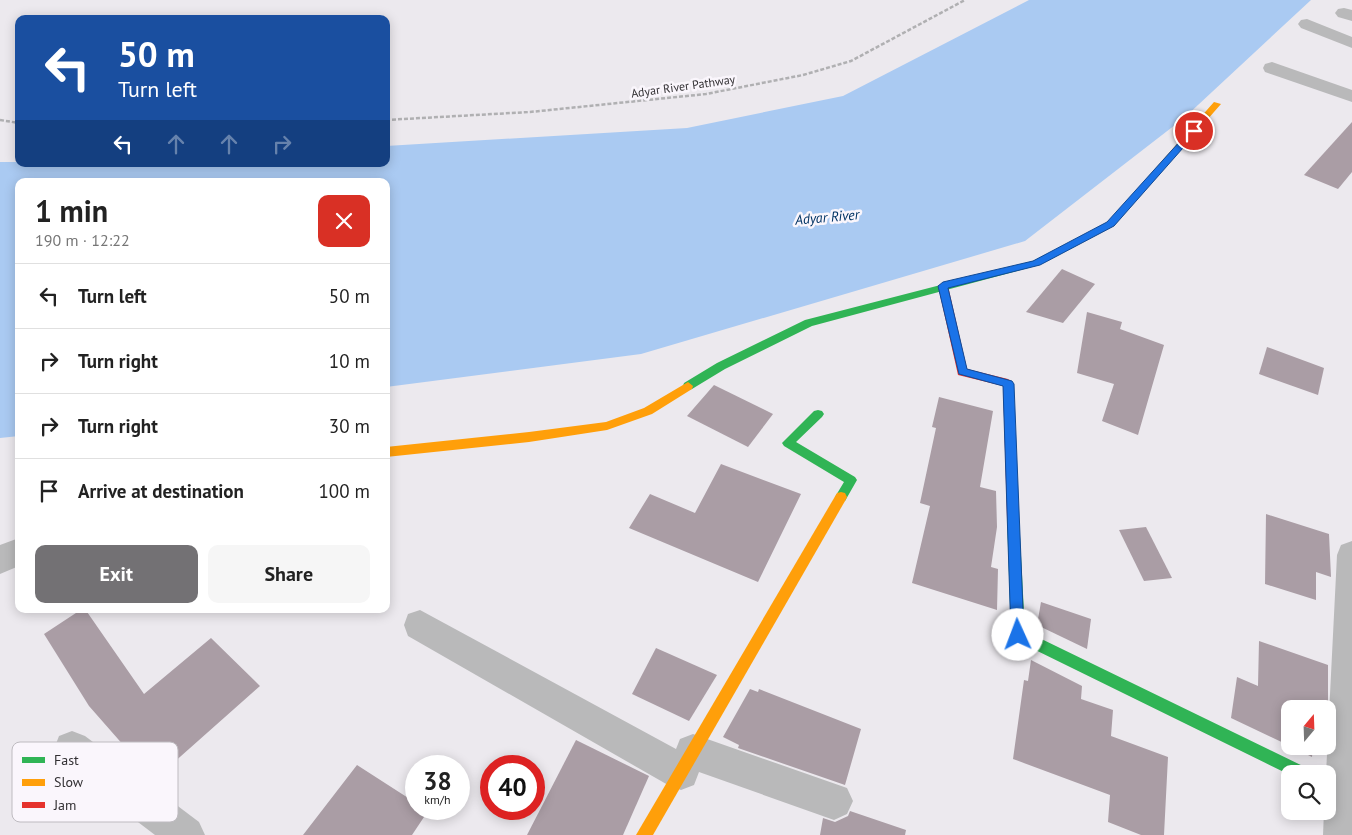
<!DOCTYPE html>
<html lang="en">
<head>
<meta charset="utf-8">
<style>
	body { margin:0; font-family:"PT Sans",sans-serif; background:#f6f6f6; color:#222; height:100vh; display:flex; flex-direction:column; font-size:19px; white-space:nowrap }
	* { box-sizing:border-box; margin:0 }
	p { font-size:16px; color:#767676 }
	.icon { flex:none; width:28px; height:28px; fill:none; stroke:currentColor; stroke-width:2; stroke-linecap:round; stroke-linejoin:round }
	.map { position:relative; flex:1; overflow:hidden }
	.sheet { position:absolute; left:15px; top:178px; width:375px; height:435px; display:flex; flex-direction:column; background:#fff; border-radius:10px; box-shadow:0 2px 12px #0003 }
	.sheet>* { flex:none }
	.top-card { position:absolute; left:15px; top:15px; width:375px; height:152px; border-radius:10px; box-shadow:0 2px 12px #0003; background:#1a4fa0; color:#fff; overflow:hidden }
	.needle { width:32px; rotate:19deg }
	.tools { position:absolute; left:1281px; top:700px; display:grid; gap:10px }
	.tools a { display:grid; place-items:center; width:55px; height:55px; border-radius:10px; background:#fff; box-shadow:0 2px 12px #0003; font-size:25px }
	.speed { position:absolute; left:405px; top:755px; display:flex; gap:10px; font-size:25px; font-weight:700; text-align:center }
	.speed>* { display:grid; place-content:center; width:65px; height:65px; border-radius:50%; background:#fff; box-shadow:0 2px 12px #0003; line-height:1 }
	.speed small { font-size:12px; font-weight:400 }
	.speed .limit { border:8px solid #d22; background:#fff; color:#111 }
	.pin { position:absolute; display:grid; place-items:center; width:42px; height:42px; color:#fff; margin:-21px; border:2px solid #fff; border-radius:50%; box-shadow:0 1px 5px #0007 }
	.me { position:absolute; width:55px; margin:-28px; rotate:358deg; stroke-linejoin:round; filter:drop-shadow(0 0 4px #0008) }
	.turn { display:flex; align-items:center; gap:18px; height:105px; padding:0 20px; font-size:22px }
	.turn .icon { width:65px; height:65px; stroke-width:2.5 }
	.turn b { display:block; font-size:35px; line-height:42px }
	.lanes { display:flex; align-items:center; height:48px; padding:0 20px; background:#0003; justify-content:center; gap:25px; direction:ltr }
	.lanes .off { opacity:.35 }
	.round { display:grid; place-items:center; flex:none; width:52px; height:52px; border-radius:10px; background:#f6f6f6 }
	.headline { display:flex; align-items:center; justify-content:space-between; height:85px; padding:0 20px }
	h1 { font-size:30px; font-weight:600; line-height:38px }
	.cta { display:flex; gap:10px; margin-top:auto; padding:10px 20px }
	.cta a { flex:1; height:58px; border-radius:10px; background:#737174; color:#fff; font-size:20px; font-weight:600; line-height:58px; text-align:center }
	.cta a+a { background:#f6f6f6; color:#222 }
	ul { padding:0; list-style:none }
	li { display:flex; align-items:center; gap:15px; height:65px; padding:0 20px; border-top:1px solid #e0e0e0 }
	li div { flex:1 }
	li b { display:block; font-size:19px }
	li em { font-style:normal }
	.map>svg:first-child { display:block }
	.water { fill:#aacaf2 }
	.building { fill:#aa9da5 }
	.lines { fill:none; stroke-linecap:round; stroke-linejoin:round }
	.path { stroke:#b0b0b2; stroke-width:2.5; stroke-dasharray:4 2; stroke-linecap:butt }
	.street { fill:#b9b9ba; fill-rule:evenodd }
	.fast { fill:#30b455; fill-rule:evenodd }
	.slow { fill:#ff9f0a; fill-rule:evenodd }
	.jam { fill:#e5322d; fill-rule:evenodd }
	.route { fill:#1a73e8; stroke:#114b97 }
	.labels { text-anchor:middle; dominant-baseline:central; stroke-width:5; stroke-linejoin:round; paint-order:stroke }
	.far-street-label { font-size:12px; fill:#323033; stroke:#faf6fc }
	.far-water-label { font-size:14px; font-style:italic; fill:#003364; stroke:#faf6fc }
	.key { fill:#faf6fc; stroke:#bebbc0; stroke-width:1 }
	.key-label { font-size:14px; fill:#323033 }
</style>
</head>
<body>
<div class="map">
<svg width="1352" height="835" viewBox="0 0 1352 835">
	<rect width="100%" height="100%" fill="#ece9ee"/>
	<!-- water -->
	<polygon class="water" points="1029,0 1311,0 1184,118 1025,241 641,354 386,387 386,181 19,181 19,436 0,438 0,162 19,162 19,164 386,164 386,146 687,128 843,96"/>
	<!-- building -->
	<g class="building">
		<polygon points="1352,122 1352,172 1338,189 1304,175"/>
		<polygon points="1062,269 1095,284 1063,323 1026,312"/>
		<polygon points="1087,312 1122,322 1120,329 1164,345 1138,435 1102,421 1114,384 1077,373"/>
		<polygon points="1267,347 1324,368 1318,395 1259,374"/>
		<polygon points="714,385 773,414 748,447 687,416"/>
		<polygon points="939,397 993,411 980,487 996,491 997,527 991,567 998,569 997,610 912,583 930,506 920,503 936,428 932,427"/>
		<polygon points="721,464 801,494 758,582 629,528 650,494 695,513"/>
		<polygon points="1266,514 1329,534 1331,577 1316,572 1316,600 1265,584"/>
		<polygon points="1146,527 1172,578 1144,581 1119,530"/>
		<polygon points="1041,602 1091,619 1087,649 1037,625"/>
		<polygon points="82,609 85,609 144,694 211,638 260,686 154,780 89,706 44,634"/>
		<polygon points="1259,641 1328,665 1328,706 1317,702 1316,709 1290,709 1290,746 1231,718 1237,677 1258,686"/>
		<polygon points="656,648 717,675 689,721 632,694"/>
		<polygon points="1031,660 1082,686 1081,699 1113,710 1111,736 1168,757 1164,835 1141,835 1108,822 1110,795 1013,759 1024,680 1028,681"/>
		<polygon points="750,689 758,692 759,689 861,729 845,785 738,748 739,745 723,737"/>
		<polygon points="576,740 649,776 623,835 527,835"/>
		<polygon points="1290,746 1313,746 1312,757"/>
		<polygon points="357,765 416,803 416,809 428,811 412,835 303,835"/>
		<polygon points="850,811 906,830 905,835 820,835 823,818 835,822 848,816"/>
	</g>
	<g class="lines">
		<!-- path -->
		<g class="path">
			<polyline points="0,120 19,123"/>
			<polyline points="386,120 530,112 706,94 803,75 851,61 965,0"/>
		</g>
		<!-- street -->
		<g class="street">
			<polygon points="1344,8 1352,10 1352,21 1338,17 1335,13 1338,9"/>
			<polygon points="1307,19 1352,37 1352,48 1301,28 1298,24 1301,20"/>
			<polygon points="1272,62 1352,90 1352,102 1265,72 1263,68 1265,64"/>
			<polygon points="19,538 19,566 0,574 0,545"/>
			<polygon points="1352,541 1352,835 1323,835 1324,811 1328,811 1326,774 1337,555 1341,545"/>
			<polygon points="420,610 676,749 680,739 693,734 847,788 853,801 847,814 834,820 699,772 694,785 681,790 668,785 408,636 404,625 408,614"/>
			<polygon points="72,731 85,736 199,822 205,835 155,835 59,762 54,749 59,736"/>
		</g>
		<!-- fast -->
		<g class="fast">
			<polygon points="1073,241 1078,244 1076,246 1039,265 812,326 725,369 692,389 688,390 683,386 684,383 717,363 805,320 1033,261"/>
			<polygon points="818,410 822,411 824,414 822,417 796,442 855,477 857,480 845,501 841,502 837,501 835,497 844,482 784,446 782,443 814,411"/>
			<polygon points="1013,513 1017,514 1019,518 1025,631 1309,769 1311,774 1290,775 1013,639 1011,635 1007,518 1009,514"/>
		</g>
		<!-- slow -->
		<g class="slow">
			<polygon points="1214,102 1221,104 1114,226 1076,246 1070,246 1070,242 1108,222"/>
			<polygon points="688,382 693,386 692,389 652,414 607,430 529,442 386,457 386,447 529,432 606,422 644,408"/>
			<polygon points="841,492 845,493 847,497 845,501 653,835 636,835 837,493"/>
		</g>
		<!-- jam -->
		<polygon class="jam" points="943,283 948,286 967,369 1008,379 1013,383 1019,518 1017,522 1013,523 1009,522 1007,518 1003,386 958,375 938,286"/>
	</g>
	<!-- route -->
	<polygon class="route" points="1191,129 1198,131 1114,226 1040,265 948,288 967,369 1012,381 1014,384 1024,635 1022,640 1018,641 1013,640 1011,635 1003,386 959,374 938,286 943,282 1033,261 1107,222"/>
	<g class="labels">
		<!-- far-street labels -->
		<g class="far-street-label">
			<text transform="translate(683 86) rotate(-8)">Adyar River Pathway</text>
		</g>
		<!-- far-water labels -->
		<g class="far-water-label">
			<text transform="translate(827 217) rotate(-5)">Adyar River</text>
		</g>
	</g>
	<!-- legend -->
	<rect x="12" y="742" width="166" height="80" rx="8" class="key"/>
	<rect x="22" y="757" width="23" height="6" fill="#30b455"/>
	<rect x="22" y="779" width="23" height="7" fill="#ff9f0a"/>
	<rect x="22" y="802" width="23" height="6" fill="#e5322d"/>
	<g class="key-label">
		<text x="54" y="765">Fast</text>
		<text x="54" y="787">Slow</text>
		<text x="54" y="810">Jam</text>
	</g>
</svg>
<div class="tools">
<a><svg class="needle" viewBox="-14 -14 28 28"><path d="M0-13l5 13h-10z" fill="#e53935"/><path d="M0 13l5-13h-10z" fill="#767676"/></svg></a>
<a><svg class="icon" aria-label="search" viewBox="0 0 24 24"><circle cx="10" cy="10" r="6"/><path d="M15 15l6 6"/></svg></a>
</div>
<div class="speed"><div>38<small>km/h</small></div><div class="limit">40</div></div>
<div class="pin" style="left:1194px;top:131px;background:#d93025"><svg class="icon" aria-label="arrive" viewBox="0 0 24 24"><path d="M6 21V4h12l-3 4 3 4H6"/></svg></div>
<svg class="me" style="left:1018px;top:635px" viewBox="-20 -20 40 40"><circle r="19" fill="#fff"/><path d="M0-13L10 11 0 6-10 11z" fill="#1a73e8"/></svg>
<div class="top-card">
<div class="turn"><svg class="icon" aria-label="left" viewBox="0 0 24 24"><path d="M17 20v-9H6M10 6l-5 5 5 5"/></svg><div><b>50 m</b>Turn left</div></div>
<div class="lanes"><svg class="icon" aria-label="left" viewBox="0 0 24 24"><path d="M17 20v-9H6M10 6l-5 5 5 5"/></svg><svg class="icon off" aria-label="ahead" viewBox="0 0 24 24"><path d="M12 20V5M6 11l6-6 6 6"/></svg><svg class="icon off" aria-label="ahead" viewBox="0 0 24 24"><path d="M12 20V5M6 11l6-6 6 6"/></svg><svg class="icon off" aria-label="right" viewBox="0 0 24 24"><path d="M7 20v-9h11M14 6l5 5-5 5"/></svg></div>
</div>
<section class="sheet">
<div class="headline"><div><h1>1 min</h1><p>190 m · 12:22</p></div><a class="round" style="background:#d93025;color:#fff"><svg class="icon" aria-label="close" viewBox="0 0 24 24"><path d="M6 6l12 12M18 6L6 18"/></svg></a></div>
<ul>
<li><svg class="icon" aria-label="left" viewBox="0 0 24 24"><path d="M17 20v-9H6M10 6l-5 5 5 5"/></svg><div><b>Turn left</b></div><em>50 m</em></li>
<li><svg class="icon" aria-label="right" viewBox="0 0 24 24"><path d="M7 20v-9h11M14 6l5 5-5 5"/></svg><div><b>Turn right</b></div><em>10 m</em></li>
<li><svg class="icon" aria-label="right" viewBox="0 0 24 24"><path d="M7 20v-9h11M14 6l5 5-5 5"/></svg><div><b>Turn right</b></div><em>30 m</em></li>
<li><svg class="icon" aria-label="arrive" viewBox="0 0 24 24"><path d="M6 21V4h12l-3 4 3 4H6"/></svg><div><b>Arrive at destination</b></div><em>100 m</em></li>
</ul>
<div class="cta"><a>Exit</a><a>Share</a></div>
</section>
</div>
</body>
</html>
